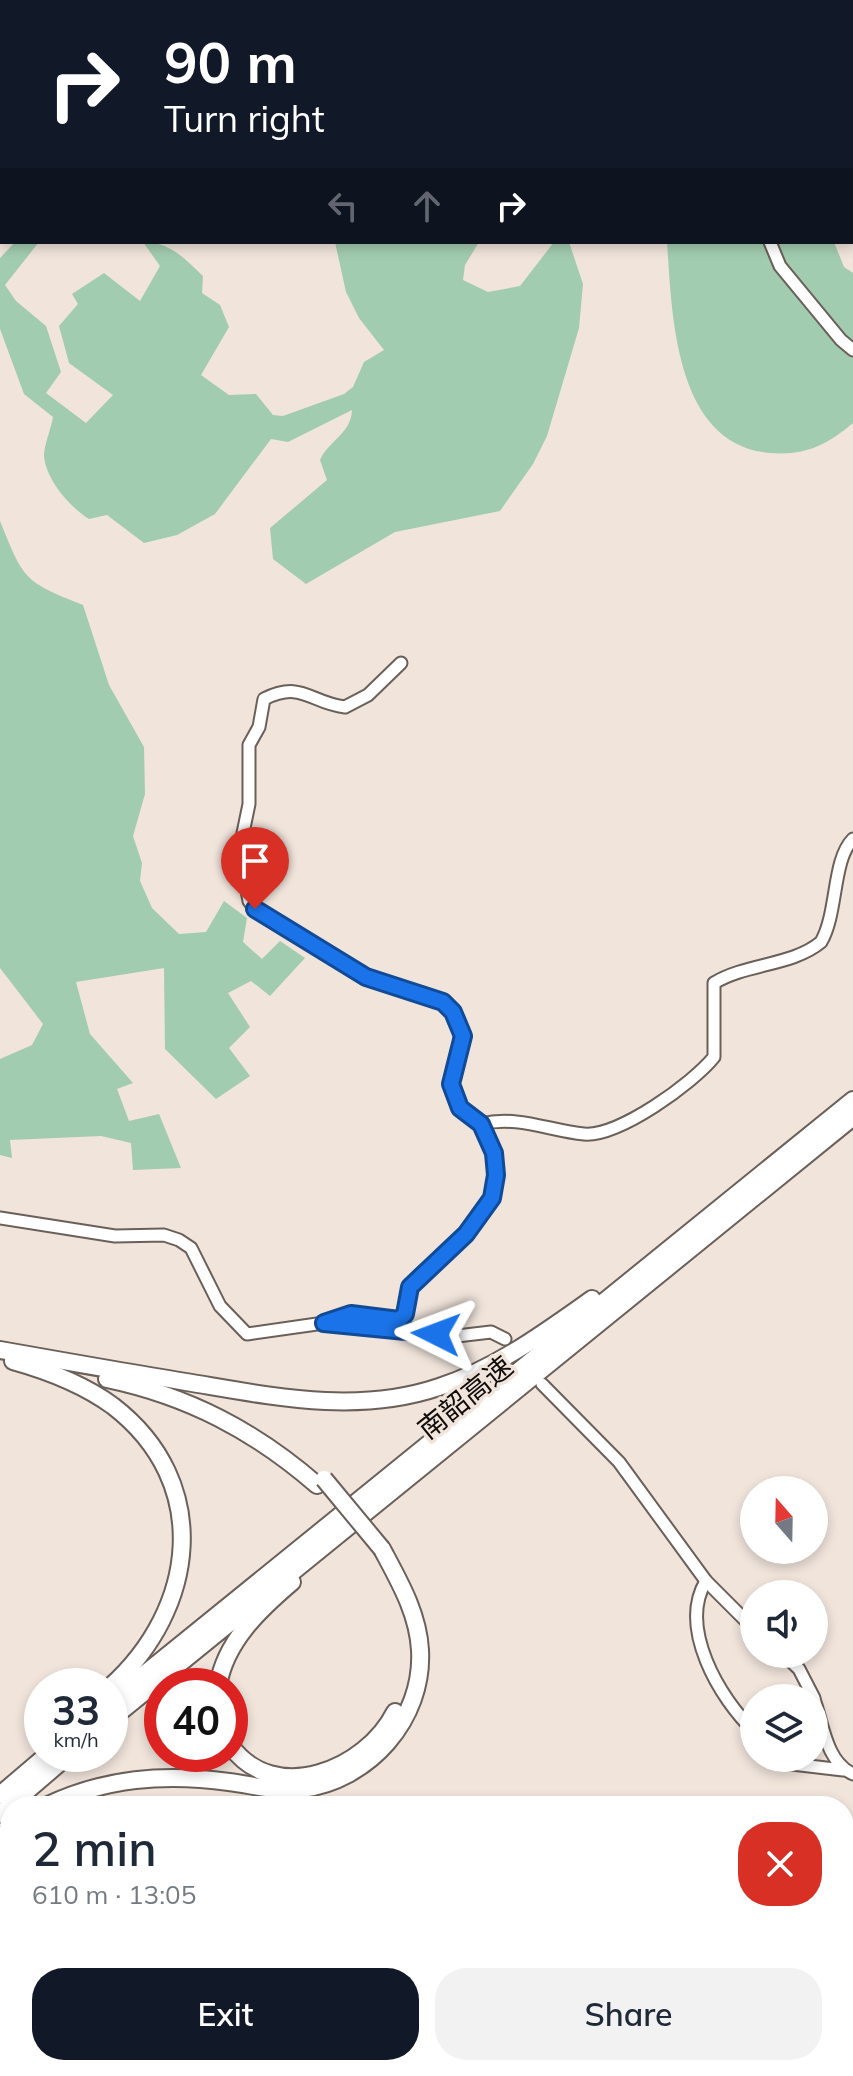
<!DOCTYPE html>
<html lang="en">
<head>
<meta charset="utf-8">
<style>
	body { margin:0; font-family:Mulish,"Noto Sans SC",sans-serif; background:#f2f2f3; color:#1f2937; height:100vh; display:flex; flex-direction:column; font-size:30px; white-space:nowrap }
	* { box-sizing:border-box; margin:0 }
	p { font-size:26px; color:#747a83 }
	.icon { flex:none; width:44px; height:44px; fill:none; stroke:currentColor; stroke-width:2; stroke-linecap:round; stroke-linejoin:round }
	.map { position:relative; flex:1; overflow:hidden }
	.side { position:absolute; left:0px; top:1796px; width:854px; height:280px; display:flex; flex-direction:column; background:#fff; border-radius:32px 32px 0 0; box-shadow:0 4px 12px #0003 }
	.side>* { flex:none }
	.top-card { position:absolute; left:0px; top:0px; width:854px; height:244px; box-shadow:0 4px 12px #0003; background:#111827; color:#fff; overflow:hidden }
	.needle { width:52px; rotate:340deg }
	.tools { position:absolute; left:740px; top:1476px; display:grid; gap:16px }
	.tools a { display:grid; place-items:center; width:88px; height:88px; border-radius:50%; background:#fff; box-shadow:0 4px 12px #0003; font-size:40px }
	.speed { position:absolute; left:24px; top:1668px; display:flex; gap:16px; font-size:40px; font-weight:700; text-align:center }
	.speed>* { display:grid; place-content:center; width:104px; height:104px; border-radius:50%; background:#fff; box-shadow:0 4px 12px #0003; line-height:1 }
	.speed small { font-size:20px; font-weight:400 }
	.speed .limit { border:12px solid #d22; background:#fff; color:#111 }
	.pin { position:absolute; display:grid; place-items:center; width:68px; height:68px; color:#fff; margin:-82px -34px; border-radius:50% 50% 50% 0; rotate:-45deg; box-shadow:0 0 8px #0007 }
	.pin .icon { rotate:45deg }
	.me { position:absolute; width:88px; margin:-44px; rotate:273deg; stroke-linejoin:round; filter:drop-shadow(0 0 6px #0008) }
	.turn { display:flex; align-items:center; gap:28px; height:168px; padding:0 32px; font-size:36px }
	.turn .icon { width:104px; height:104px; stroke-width:2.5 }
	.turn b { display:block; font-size:56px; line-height:68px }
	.lanes { display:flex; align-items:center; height:76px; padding:0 32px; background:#0003; justify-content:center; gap:40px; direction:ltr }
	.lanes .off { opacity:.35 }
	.round { display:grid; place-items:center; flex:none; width:84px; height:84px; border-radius:32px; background:#f2f2f3 }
	.head { display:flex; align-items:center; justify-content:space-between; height:136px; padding:0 32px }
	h1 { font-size:48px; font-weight:600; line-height:60px }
	.button { display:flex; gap:16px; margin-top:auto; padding:16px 32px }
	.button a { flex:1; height:92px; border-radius:32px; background:#111827; color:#fff; font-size:32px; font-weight:600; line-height:92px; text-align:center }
	.button a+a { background:#f2f2f3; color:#1f2937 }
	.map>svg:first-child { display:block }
	.green { fill:#a2ccaf }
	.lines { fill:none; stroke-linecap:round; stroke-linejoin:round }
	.stream { stroke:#6f8dbc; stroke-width:3 }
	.minor-casing { stroke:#6a6059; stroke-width:13 }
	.tertiary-casing { stroke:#6a6059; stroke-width:15 }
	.motorway-casing { stroke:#6a6059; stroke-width:20 }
	.minor { stroke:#fff; stroke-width:9 }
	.tertiary { stroke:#fff; stroke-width:11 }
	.motorway { stroke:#fff; stroke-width:16 }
	.motorway-bridge-casing { stroke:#6a6059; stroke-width:20; stroke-linecap:butt }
	.motorway-bridge { stroke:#fff; stroke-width:16 }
	.route-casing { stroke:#114b97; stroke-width:20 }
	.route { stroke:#1a73e8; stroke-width:14 }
	.labels { text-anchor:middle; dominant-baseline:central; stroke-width:7; stroke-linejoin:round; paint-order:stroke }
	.street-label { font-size:28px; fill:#100c0a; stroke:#f0e4db }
</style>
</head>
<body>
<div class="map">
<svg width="853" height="2076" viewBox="0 0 853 2076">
	<rect width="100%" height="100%" fill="#f0e4db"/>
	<!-- green -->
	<g class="green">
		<path d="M15 242H39L5 285 16 301 46 326 61 372 46 393 86 423 113 395 69 363 59 326 78 304 72 294 104 273 140 301 160 266 143 242C170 242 184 258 203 276L202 293 220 305 229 327 201 375 229 395 256 394 273 415 283 416 344 394 353 387 364 362 384 350 359 318 346 292 335 242H479L465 265 463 280 488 292 520 286 554 242H569L583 284 579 328 547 436 533 464 500 511 395 532 306 584 273 559 270 528 327 480 320 460C329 440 351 434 352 410L288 442 271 439 215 514 177 535 144 543 107 515 89 519C70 507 46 480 44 456 44 445 51 429 53 417L24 394 0 329V258Z"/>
		<path d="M667 242H834L844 267 853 273V423C827 445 805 456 770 453 674 445 672 314 667 242Z"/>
		<path d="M0 521C24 580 23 581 83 605L109 685 144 747 145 794 133 836 142 863 140 881 152 908 179 934 206 932 224 901 247 918 243 942 262 959 280 941 305 958 270 996 251 981 228 993 250 1027 229 1048 250 1076 216 1099 165 1049 164 968 76 982 90 1034 133 1083 117 1089 129 1121 159 1114 181 1168 133 1170 131 1143 101 1136 10 1140 12 1158 0 1155V1059L32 1045 43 1024 0 968Z"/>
	</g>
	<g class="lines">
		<!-- stream -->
		<g class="stream">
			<polyline points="409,1806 414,1801 429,1806"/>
			<polyline points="809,2066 819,2076"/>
			<polyline points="296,2076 296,2066"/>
		</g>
		<defs>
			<polyline id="minor" points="0,1912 10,1921"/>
			<g id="tertiary">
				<polyline points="852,107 853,108"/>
				<polyline points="770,242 780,266 841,340 853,350"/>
				<path d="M481 1124C518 1115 550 1131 584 1134 619 1137 693 1083 714 1057V983C747 963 792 966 821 942 838 913 832 860 853 839"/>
				<polyline points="0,1218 115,1236 164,1235 179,1240 191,1248 220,1306 247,1334 324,1323 457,1336 491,1332 505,1339"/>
				<path d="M324 1323 351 1314 399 1320C409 1310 404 1298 410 1286 414 1278 424 1271 431 1265 463 1237 511 1200 493 1151 490 1143 485 1129 480 1123 467 1111 454 1108 452 1087 449 1058 478 1026 444 1003 422 988 388 988 364 976 326 958 292 930 255 909L249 901 246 885 243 833 249 804V745L259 727 264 699C302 680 310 703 345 707L368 695 401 663"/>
				<polyline points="542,1384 619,1462 706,1581 754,1629"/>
				<path d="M706 1581C678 1627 719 1698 754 1731"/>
				<polyline points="783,1654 799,1669 814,1698"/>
				<path d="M814 1699C823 1724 826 1762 853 1774"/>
				<polyline points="780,1758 792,1764 843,1770"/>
			</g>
			<g id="motorway">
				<path d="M0 1350C62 1361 124 1372 186 1382 271 1396 356 1415 439 1387 495 1369 544 1333 592 1299"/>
				<path d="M13 1361C49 1371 83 1384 113 1406 213 1483 197 1609 110 1687"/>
				<path d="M107 1379C188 1396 255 1431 317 1485"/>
				<path d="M218 1686C225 1642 259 1610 292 1582"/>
				<polyline points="110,1702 853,1100"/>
				<polyline points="110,1720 853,1117"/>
				<path d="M230 1745C274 1807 366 1770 395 1712"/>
				<polyline points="0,1795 48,1754"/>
				<path d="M46 1806C105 1778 164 1773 229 1782 253 1785 276 1792 301 1789 369 1781 424 1719 420 1650 418 1613 399 1581 382 1549"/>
				<polyline points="0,1814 70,1754"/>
				<polyline points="0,1838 10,1831"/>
			</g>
		</defs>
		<!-- minor casing -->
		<use href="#minor" class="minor-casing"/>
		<!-- tertiary casing -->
		<use href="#tertiary" class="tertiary-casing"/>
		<!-- motorway casing -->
		<use href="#motorway" class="motorway-casing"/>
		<!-- minor -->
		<use href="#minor" class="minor"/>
		<!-- tertiary -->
		<use href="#tertiary" class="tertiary"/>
		<!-- motorway -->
		<use href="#motorway" class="motorway"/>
		<defs>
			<polyline id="motorway-bridge" points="324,1479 382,1549"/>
		</defs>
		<!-- motorway-bridge casing -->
		<use href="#motorway-bridge" class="motorway-bridge-casing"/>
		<!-- motorway-bridge -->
		<use href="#motorway-bridge" class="motorway-bridge"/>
	</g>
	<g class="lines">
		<defs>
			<polyline id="route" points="255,909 366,977 443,1002 453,1012 463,1036 451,1084 460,1108 481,1124 494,1153 496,1175 492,1198 466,1234 410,1287 405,1314 399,1320 351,1314 324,1323 436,1334"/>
		</defs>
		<!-- route casing -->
		<use href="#route" class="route-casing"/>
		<!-- route -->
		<use href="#route" class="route"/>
	</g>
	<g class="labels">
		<!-- street labels -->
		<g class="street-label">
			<text transform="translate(465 1397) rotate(-39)">南韶高速</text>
		</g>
	</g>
</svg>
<div class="tools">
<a><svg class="needle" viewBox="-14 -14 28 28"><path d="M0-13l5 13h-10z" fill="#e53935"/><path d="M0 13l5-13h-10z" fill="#747a83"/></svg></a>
<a><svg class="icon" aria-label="sound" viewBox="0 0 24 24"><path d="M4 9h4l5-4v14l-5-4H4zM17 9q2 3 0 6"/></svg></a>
<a><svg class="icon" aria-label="layers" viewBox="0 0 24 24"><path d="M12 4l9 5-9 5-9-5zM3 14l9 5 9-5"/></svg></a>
</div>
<div class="speed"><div>33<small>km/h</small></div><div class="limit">40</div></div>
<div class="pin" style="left:255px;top:909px;background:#d93025"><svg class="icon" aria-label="arrive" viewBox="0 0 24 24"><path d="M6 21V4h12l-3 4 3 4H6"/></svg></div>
<svg class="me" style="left:436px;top:1334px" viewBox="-20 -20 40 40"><path d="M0-17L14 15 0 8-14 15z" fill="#1a73e8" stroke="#fff" stroke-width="4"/></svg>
<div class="top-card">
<div class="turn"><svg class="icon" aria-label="right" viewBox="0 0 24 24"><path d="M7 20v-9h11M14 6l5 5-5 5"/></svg><div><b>90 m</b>Turn right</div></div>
<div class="lanes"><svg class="icon off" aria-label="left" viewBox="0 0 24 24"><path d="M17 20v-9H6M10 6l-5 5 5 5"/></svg><svg class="icon off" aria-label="ahead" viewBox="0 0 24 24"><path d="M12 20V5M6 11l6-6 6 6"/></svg><svg class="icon" aria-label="right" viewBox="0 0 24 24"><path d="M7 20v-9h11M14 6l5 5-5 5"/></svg></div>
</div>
<section class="side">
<div class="head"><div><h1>2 min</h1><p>610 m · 13:05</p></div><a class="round" style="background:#d93025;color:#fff"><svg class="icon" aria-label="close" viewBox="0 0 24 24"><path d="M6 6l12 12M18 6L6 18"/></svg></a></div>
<div class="button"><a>Exit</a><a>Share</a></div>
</section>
</div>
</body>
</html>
